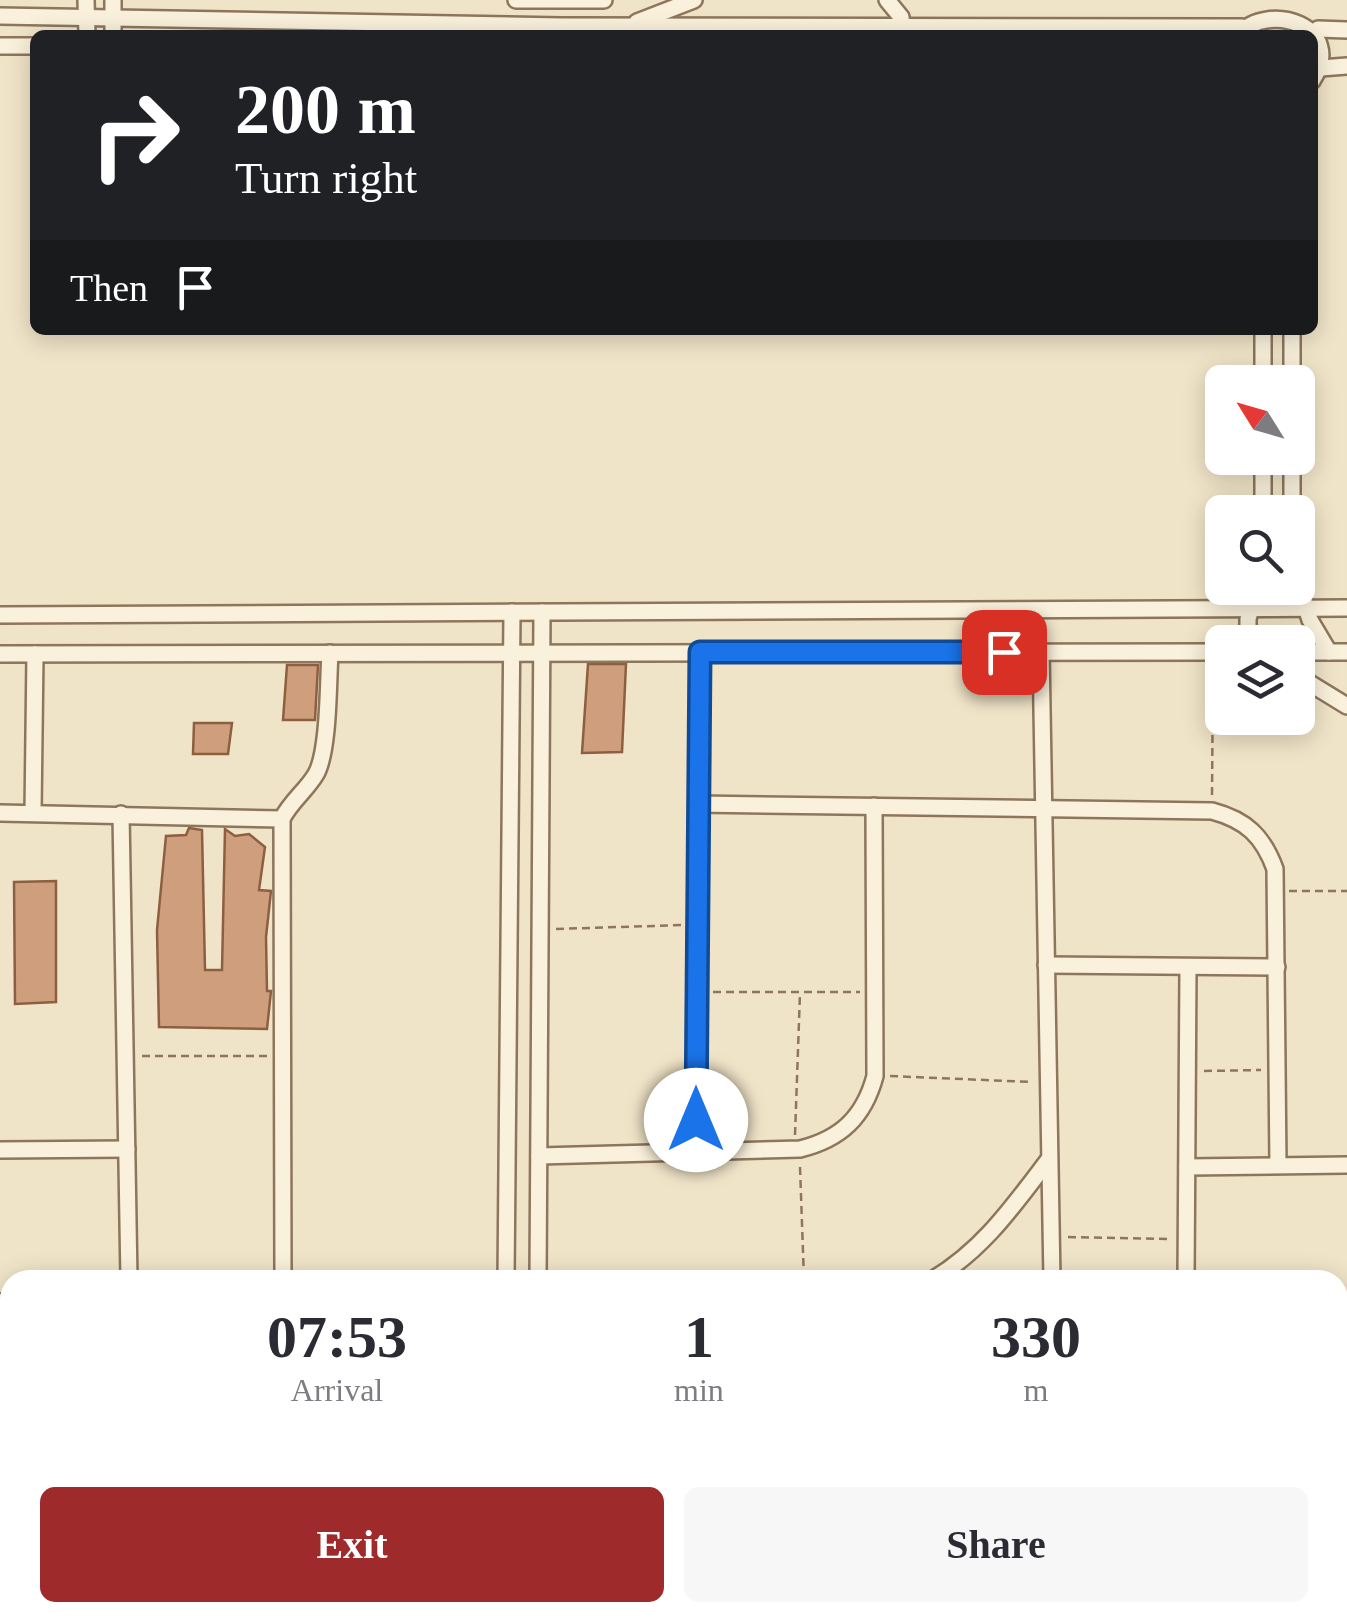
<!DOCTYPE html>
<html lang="en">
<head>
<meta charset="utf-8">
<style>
	body { margin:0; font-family:"Times New Roman",serif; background:#f7f7f7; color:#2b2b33; height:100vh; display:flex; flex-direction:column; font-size:38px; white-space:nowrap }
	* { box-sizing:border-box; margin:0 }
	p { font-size:32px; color:#7c7c81 }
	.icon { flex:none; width:55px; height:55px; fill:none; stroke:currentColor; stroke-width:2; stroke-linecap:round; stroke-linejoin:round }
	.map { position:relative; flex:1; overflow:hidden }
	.panel { position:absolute; left:0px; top:1270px; width:1348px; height:352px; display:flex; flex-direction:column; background:#fff; border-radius:30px 30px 0 0; box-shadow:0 5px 25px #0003 }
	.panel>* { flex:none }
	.guide { position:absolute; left:30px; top:30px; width:1288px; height:305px; border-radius:15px; box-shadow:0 5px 25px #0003; background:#202124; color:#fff; overflow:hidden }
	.needle { width:65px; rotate:307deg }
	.controls { position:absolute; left:1205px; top:365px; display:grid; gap:20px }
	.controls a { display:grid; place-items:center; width:110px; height:110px; border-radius:15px; background:#fff; box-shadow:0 5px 25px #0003; font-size:50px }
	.pin { position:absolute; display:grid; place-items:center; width:85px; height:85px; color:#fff; margin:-42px; border-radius:20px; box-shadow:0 5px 15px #0006 }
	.me { position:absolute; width:110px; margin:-55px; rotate:0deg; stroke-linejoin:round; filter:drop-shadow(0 0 8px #0008) }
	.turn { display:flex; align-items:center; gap:35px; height:210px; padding:0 40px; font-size:45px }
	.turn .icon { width:130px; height:130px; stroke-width:2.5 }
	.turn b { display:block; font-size:70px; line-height:85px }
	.then { display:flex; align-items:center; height:95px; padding:0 40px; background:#0003; gap:20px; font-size:38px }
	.eta { display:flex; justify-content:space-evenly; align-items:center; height:170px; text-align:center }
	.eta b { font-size:60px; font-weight:800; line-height:70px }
	.action { display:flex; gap:20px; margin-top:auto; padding:20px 40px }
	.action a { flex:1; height:115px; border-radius:15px; background:#9e2a2b; color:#fff; font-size:40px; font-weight:800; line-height:115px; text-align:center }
	.action a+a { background:#f7f7f7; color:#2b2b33 }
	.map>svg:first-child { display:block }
	.building { fill:#cf9f7d; stroke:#8d5f41; stroke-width:2.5 }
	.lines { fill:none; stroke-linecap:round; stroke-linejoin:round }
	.minor-casing { stroke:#8d765c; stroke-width:20 }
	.path { stroke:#8d765c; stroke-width:2.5; stroke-dasharray:8 5; stroke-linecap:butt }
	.minor { stroke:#faf1dc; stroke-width:15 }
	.route-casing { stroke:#114b97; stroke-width:25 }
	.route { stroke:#1a73e8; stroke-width:18 }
</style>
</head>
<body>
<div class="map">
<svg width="1347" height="1622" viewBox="0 0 1347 1622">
	<rect width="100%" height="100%" fill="#f0e4c8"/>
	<!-- building -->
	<g class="building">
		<polygon points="588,664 626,664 622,752 582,753"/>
		<polygon points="287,665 318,665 315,720 283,720"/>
		<polygon points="194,723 232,723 228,754 193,754"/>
		<polygon points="189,828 202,830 205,970 222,970 225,829 235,836 249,834 265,847 259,890 271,891 266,937 267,991 271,991 267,1029 159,1027 157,930 166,836 186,835"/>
		<polygon points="56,881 56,1002 15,1004 14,882"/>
	</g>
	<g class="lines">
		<defs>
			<g id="minor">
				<polyline points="86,0 87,35"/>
				<polyline points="516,0 604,0"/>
				<polyline points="887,0 901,17 903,35"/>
				<polyline points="0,16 562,26 1242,27"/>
				<polyline points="637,22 694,0"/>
				<polyline points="1318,29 1347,30"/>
				<polyline points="113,35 113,0"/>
				<path d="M1238 35C1269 0 1347 27 1312 81"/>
				<polyline points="0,46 35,46"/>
				<polyline points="1321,68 1347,66"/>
				<polyline points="1263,382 1263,330"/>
				<polyline points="1292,382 1292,330"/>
				<polyline points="1263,512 1263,458"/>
				<polyline points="1292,512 1292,458"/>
				<polyline points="1298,583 1310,620 1329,652"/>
				<polyline points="0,615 1347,608"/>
				<polyline points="1248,642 1248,619 1257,588"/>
				<polyline points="1041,652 1052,1280"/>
				<polyline points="1298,652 1347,652"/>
				<polyline points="0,654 1222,652"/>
				<polyline points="1298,676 1347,706"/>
				<path d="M697 804 1212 811C1246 820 1263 836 1275 869L1278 1165"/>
				<polyline points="0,813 282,819"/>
				<polyline points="33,813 35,654"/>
				<polyline points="121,814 129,1280"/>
				<polyline points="1046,965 1277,967"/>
				<polyline points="0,1150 127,1149"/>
				<polyline points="696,1152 700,653"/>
				<path d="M539 1156 800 1149C841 1139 864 1117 875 1076L874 806"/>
				<polyline points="1187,1167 1347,1165"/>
				<path d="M283 1280 282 819C291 801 306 791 316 774 329 751 328 683 330 653"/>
				<polyline points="506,1280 512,612"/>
				<polyline points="538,1280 542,612"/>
				<path d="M932 1280C983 1250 1014 1205 1049 1159"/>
				<polyline points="1186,1280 1188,967"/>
				<polyline points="0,1302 10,1302"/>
				<polyline points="1338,1315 1347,1315"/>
				<polyline points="0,1327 10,1328"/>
				<polyline points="0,1479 10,1479"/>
				<polyline points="138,1612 138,1622"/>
				<polyline points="539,1612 539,1622"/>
				<polyline points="1027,1612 1027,1622"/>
				<polyline points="1057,1612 1058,1622"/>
				<polyline points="294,1622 294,1612"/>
				<polyline points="504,1622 504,1612"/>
				<polyline points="697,1622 698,1612"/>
				<polyline points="865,1622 865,1612"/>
				<polyline points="1270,1622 1270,1612"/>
			</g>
		</defs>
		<!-- minor casing -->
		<use href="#minor" class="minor-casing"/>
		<!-- path -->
		<g class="path">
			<polyline points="1212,795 1213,668"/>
			<polyline points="1289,891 1347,891"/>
			<polyline points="556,929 683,925"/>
			<polyline points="713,992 860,992"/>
			<polyline points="142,1056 269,1056"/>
			<polyline points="1204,1071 1261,1070"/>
			<polyline points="890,1076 1032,1082"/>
			<polyline points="795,1135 800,993"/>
			<polyline points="800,1167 804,1280"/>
			<polyline points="1068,1237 1170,1239"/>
			<polyline points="781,1622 781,1612"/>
		</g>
		<!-- minor -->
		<use href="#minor" class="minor"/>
	</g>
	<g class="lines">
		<defs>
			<polyline id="route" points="696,1120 700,652 1004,652"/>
		</defs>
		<!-- route casing -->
		<use href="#route" class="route-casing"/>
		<!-- route -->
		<use href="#route" class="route"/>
	</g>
</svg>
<div class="controls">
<a><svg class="needle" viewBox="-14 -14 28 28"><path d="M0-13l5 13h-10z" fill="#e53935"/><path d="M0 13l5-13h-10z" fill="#7c7c81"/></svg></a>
<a><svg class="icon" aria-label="search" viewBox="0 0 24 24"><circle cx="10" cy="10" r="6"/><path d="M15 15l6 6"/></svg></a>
<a><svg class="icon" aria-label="layers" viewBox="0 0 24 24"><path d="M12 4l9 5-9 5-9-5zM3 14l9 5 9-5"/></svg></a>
</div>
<div class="pin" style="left:1004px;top:652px;background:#d93025"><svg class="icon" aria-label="arrive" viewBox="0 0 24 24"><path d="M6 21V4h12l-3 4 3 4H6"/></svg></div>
<svg class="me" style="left:696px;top:1120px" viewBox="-20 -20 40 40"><circle r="19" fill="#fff"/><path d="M0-13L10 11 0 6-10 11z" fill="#1a73e8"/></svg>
<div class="guide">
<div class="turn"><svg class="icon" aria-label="right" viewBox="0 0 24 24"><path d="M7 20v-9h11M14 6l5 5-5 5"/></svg><div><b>200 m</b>Turn right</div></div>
<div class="then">Then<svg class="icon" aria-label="arrive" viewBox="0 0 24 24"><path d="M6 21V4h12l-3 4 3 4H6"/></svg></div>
</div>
<section class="panel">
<div class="eta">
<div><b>07:53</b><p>Arrival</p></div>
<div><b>1</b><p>min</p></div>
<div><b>330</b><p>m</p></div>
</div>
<div class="action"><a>Exit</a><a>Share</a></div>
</section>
</div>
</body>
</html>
